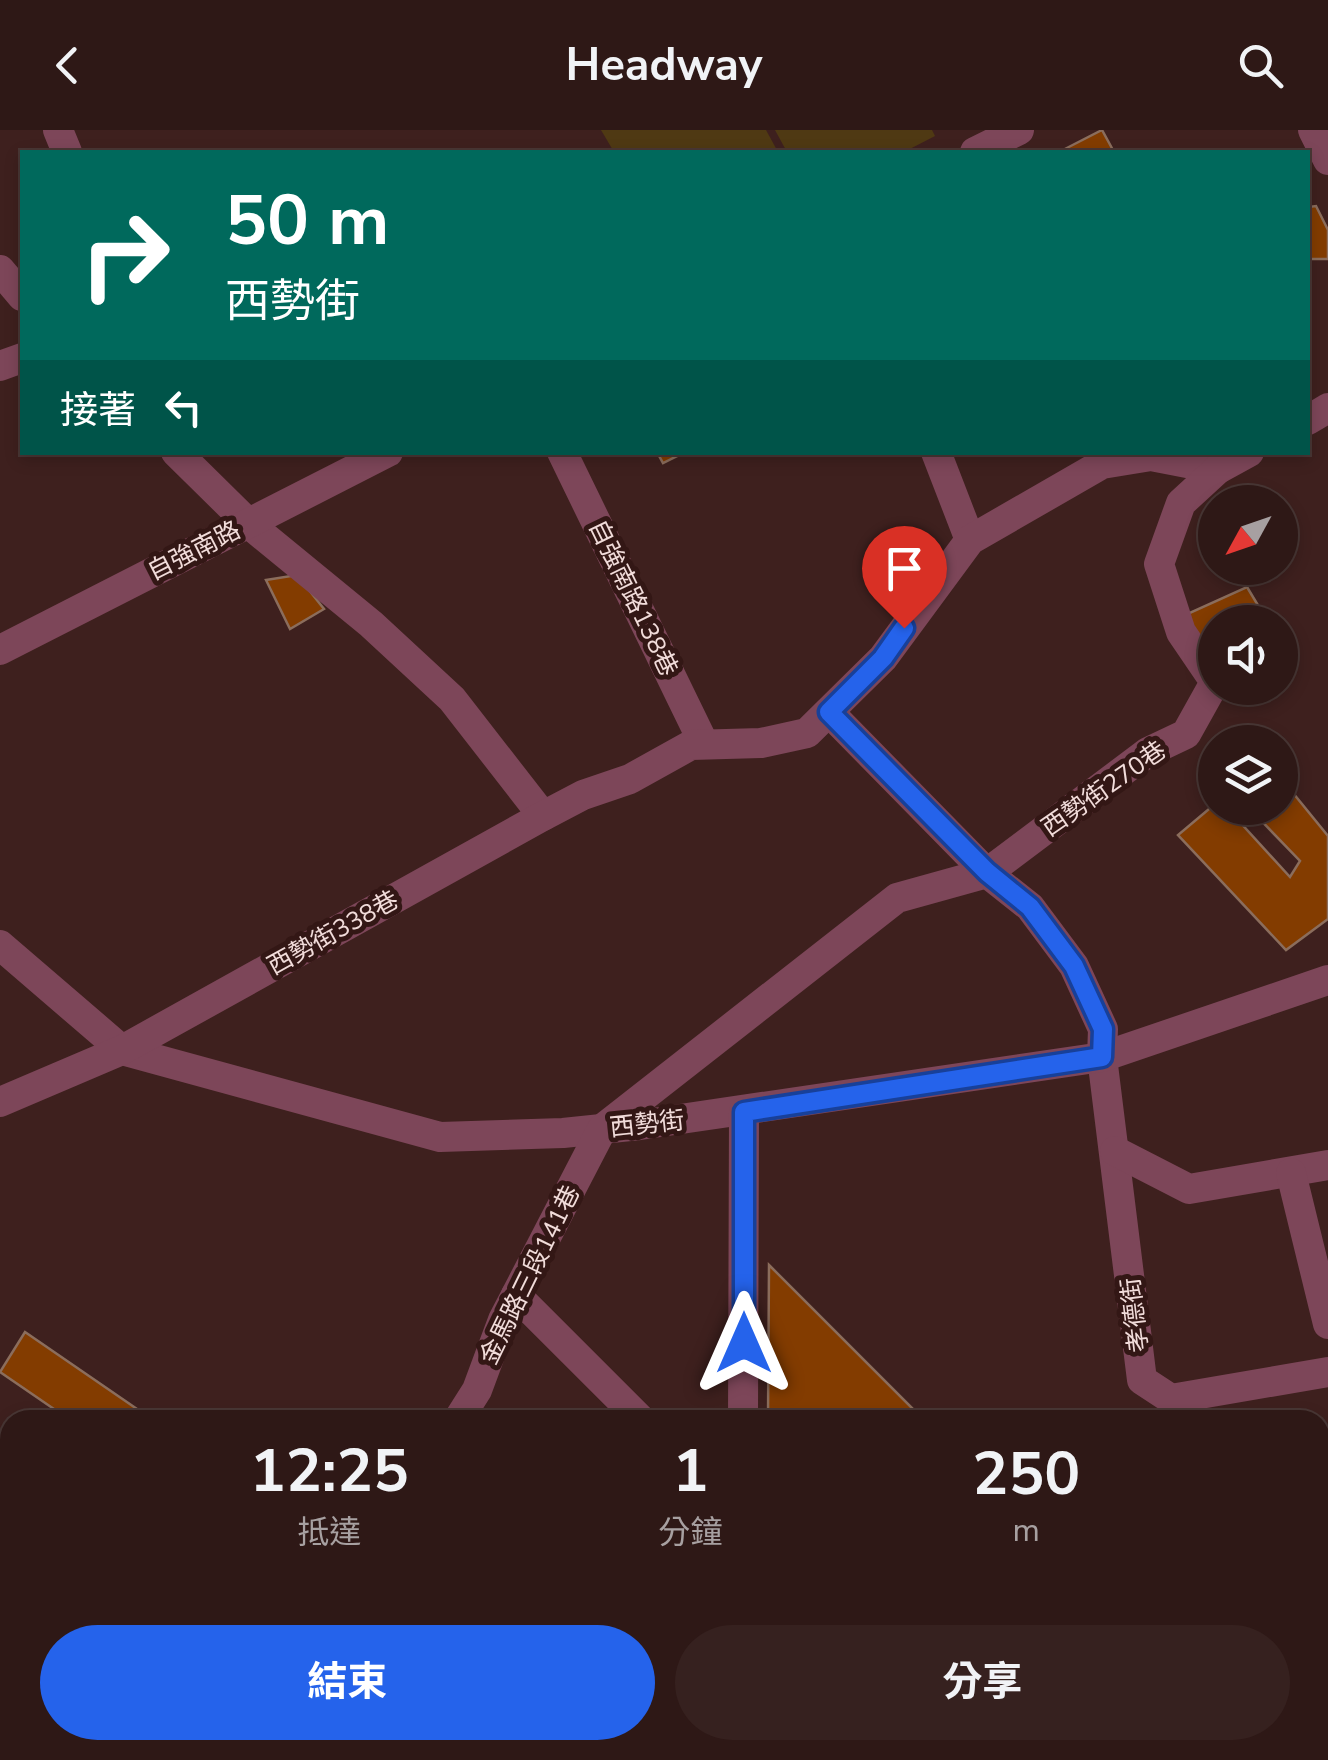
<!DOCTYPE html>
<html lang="zh-TW">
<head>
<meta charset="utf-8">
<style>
	body { margin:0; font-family:"Nunito Sans","Noto Sans TC",sans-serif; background:#36211f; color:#f1f3f6; height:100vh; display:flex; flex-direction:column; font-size:38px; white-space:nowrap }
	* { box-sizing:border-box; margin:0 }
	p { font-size:32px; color:#a7a0a1 }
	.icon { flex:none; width:55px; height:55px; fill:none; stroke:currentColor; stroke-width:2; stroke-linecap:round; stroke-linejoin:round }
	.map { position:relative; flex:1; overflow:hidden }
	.details { position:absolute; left:0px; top:1280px; width:1330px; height:350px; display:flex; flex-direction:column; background:#2e1816; border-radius:30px 30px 0 0; box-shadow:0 5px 15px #0003,0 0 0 2px #493735 }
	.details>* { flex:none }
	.hud { position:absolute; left:20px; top:20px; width:1290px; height:305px; border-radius:0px; box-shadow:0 5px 15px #0003,0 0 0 2px #493735; background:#00695c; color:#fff; overflow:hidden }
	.needle { width:65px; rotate:230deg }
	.controls { position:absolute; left:1198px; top:355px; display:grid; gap:20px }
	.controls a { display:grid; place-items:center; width:100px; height:100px; border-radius:50%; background:#2e1816; box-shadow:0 5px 15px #0003,0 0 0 2px #493735; font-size:50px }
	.pin { position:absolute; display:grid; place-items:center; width:85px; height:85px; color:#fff; margin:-102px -42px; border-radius:50% 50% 50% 0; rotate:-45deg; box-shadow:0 0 10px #0007 }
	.pin .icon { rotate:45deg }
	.me { position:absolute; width:110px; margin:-55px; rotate:0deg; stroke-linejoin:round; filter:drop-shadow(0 0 8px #0008) }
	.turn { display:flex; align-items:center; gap:35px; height:210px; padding:0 40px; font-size:45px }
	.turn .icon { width:130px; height:130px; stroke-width:2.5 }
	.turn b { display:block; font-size:70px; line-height:85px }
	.then { display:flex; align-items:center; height:95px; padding:0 40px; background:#0003; gap:20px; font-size:38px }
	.eta { display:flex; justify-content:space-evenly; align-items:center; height:170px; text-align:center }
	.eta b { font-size:60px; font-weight:700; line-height:70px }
	.primary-button { display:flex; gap:20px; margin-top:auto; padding:20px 40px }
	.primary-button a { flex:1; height:115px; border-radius:60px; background:#2563eb; color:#fff; font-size:40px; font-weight:700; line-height:115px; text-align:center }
	.primary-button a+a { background:#36211f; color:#f1f3f6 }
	header { display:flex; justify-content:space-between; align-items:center; height:130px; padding:0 40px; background:#2e1816; font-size:45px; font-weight:700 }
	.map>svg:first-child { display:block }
	.green { fill:#4f3913 }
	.building { fill:#833c00; stroke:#8b6d5c; stroke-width:2.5 }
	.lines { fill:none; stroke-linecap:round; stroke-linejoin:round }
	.minor { stroke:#7d4659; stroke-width:30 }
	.major { stroke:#cd5d88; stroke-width:30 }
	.route-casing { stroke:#184099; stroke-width:25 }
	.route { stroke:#2563eb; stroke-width:18 }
	.labels { text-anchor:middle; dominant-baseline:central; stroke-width:10; stroke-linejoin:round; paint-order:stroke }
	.street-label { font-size:25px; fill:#f1dcda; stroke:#331715 }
</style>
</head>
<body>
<header><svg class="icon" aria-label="back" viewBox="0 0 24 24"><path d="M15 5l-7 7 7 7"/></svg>Headway<svg class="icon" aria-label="search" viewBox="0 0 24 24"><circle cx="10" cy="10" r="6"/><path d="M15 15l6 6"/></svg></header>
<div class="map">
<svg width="1328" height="1630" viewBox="0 0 1328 1630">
	<rect width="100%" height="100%" fill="#3e201e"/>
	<!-- green -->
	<g class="green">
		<polygon points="601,0 766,0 778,22 614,22"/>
		<polygon points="775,0 932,0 935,6 904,22 787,22"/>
	</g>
	<!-- building -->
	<g class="building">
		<polygon points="1102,0 1114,22 1059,22"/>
		<polygon points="1316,76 1328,100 1328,129 1308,129 1308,77"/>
		<polygon points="657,322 678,322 679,325 663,333"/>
		<polygon points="297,445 324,479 290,499 266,450"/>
		<polygon points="1247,457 1268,492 1215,492 1215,536 1185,485"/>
		<polygon points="1280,515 1291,534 1280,538"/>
		<polygon points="1280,647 1328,706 1328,789 1286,820 1178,705 1215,674 1215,678 1227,678 1290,747 1300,731 1249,678 1280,678"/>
		<polygon points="769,1135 924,1290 768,1290"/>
		<polygon points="25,1202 153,1290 70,1290 0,1242"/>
		<polygon points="8,1298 10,1381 0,1393 0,1307"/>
	</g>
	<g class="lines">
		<!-- minor -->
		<g class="minor">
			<polyline points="58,0 67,22"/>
			<polyline points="1313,0 1328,30"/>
			<polyline points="975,22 1019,0"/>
			<polyline points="0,140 22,166"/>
			<polyline points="0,236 22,228"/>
			<polyline points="1308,290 1328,278"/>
			<polyline points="176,322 249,394 371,494 452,569 543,686"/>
			<polyline points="562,322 704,614"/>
			<polyline points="936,322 970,410"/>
			<polyline points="0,520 388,322"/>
			<polyline points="829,582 987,743 1030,777 1074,836 1103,899 1102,927 1142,1250 1171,1269 1328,1242"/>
			<polyline points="0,815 122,920 440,1007 563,1003 640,995 1102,927 1328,850"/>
			<polyline points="0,972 122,920 543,686 583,665 630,649 691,615 761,613 807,603 883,528 970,410 1102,334 1151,326 1218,339"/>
			<polyline points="1115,1021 1189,1059 1328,1035"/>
			<polyline points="1291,1043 1328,1194"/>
			<polyline points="516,1165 641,1290"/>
			<polyline points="458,1290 477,1260 503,1190 602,999 897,768 987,743 1148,622 1186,604 1215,552 1181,502 1159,434 1181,373 1218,339 1249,322"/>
			<polyline points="743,1290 744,982"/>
			<polyline points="1247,1620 1249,1630"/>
			<polyline points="243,1630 249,1620"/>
			<polyline points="743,1630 743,1620"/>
		</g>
		<!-- major -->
		<g class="major">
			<polyline points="1320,1558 1328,1557"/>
			<polyline points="298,1630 463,1620"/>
			<polyline points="1277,1630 1328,1621"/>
		</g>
	</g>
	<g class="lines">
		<defs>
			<polyline id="route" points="744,1213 744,982 1102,927 1103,899 1074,836 1030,777 987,742 829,582 883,528 904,498"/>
		</defs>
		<!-- route casing -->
		<use href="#route" class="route-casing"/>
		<!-- route -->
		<use href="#route" class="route"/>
	</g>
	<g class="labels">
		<!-- street labels -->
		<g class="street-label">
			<text transform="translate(194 421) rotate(-27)">自強南路</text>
			<text transform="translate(633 468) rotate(64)">自強南路138巷</text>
			<text transform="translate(1104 659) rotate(-35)">西勢街270巷</text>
			<text transform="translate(333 803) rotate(-29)">西勢街338巷</text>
			<text transform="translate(647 994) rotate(-6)">西勢街</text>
			<text transform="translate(530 1145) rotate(-64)">金馬路三段141巷</text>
			<text transform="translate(1135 1185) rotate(-97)">孝德街</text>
		</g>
	</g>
</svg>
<div class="controls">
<a><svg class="needle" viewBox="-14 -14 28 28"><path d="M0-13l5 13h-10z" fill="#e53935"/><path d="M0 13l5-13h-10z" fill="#a7a0a1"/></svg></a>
<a><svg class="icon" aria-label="sound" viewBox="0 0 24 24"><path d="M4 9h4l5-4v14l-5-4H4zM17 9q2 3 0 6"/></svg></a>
<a><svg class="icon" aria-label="layers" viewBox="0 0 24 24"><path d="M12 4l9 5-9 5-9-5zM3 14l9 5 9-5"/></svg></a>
</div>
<div class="pin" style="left:904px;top:498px;background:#d93025"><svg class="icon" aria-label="arrive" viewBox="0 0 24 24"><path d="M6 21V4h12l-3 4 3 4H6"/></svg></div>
<svg class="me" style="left:744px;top:1213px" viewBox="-20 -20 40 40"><path d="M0-17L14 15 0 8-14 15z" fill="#2563eb" stroke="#fff" stroke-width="4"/></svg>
<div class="hud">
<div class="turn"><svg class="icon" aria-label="right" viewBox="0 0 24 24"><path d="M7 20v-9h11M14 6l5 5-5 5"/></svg><div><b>50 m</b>西勢街</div></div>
<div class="then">接著<svg class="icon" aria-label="left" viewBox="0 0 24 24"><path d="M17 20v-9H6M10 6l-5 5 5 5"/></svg></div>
</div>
<section class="details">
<div class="eta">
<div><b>12:25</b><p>抵達</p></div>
<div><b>1</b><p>分鐘</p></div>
<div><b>250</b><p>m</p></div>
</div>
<div class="primary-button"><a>結束</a><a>分享</a></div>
</section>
</div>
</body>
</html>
